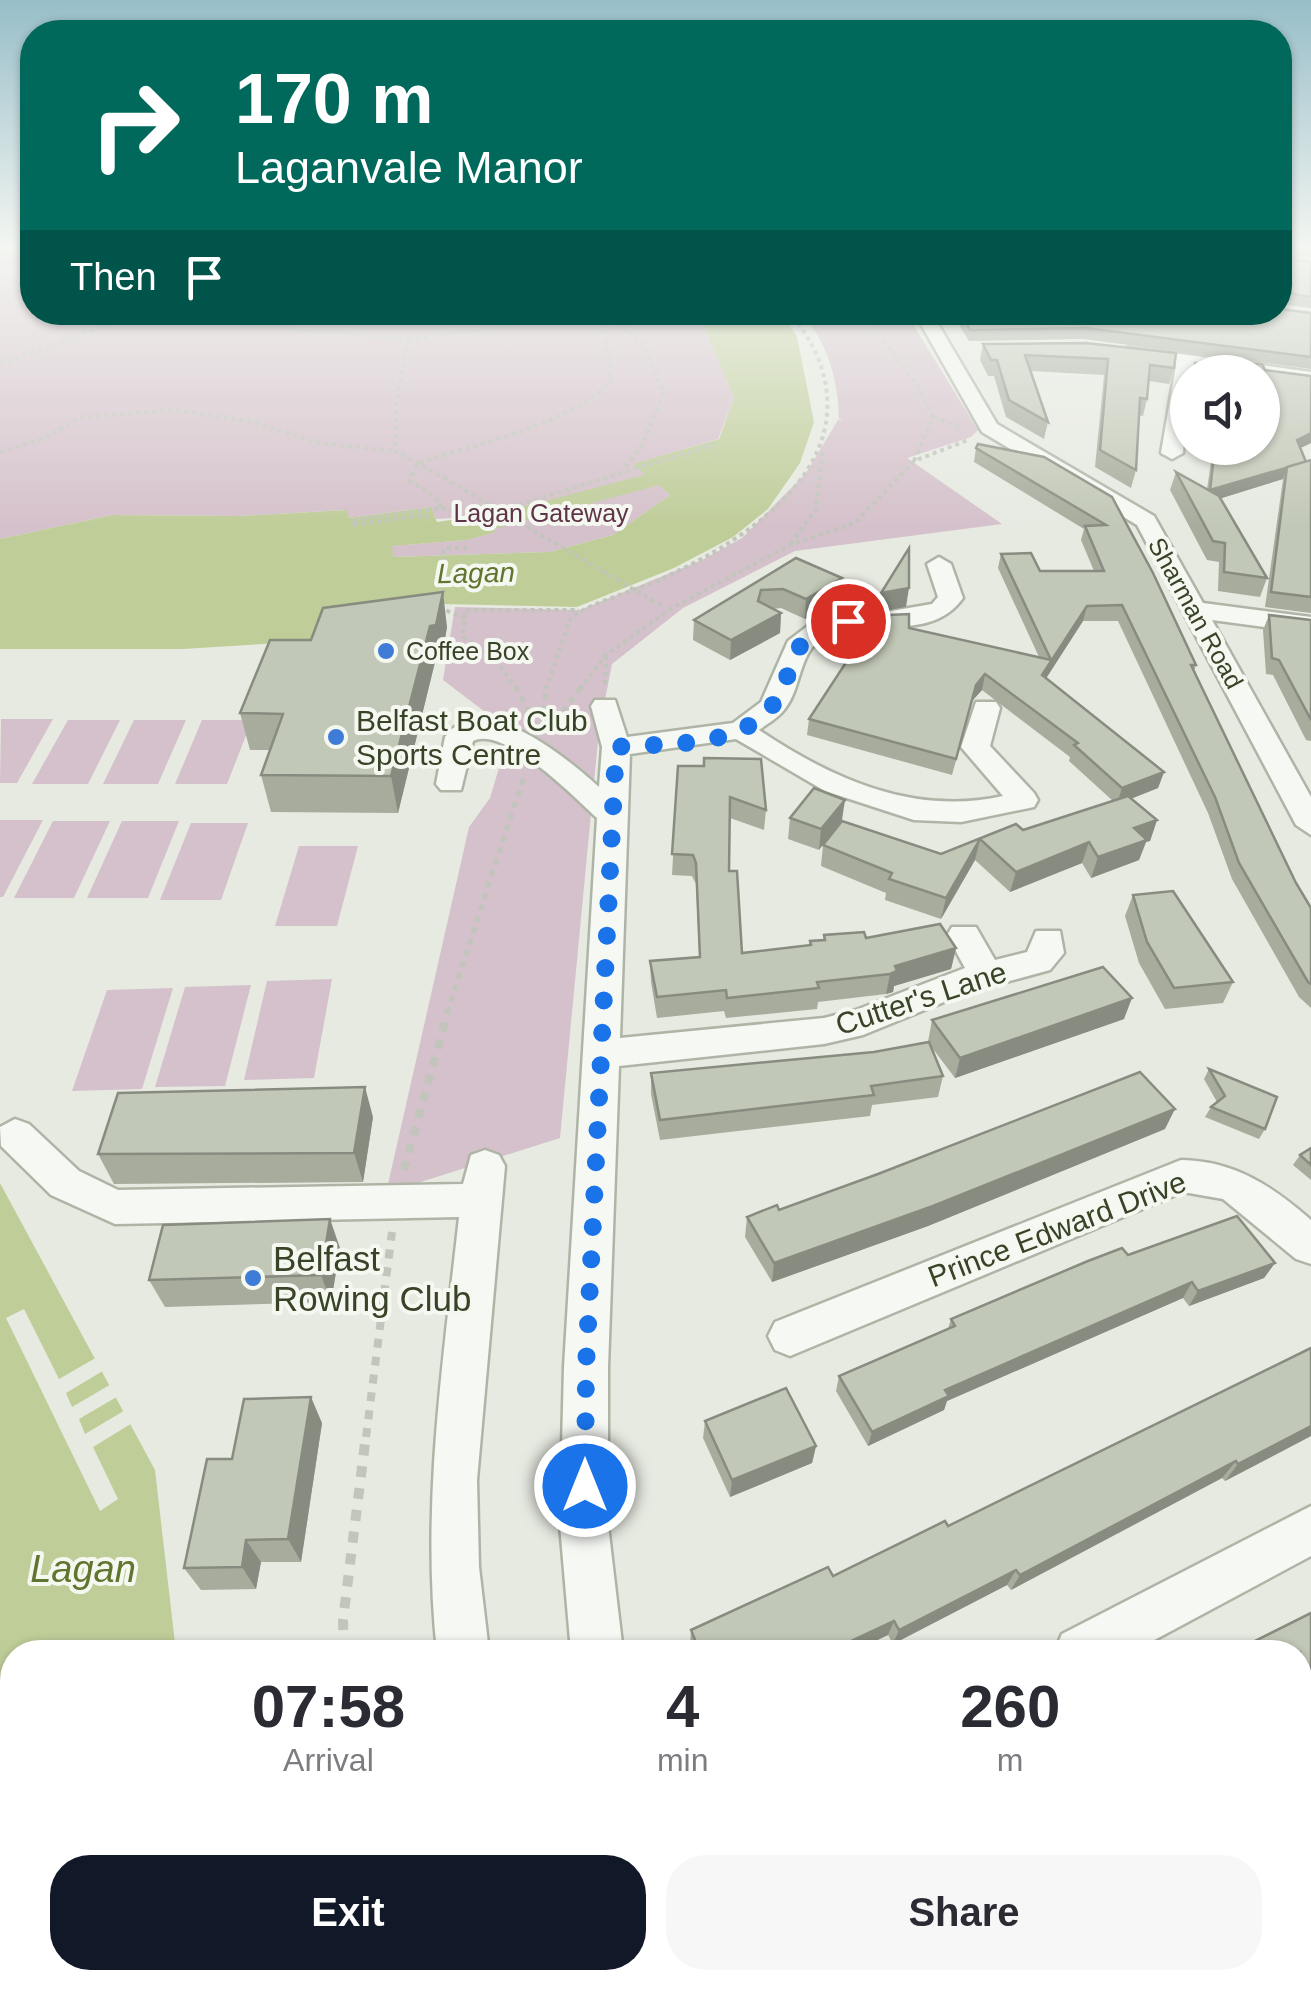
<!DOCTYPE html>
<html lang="en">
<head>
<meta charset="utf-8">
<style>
	body { margin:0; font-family:Helvetica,sans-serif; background:#f7f7f7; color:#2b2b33; height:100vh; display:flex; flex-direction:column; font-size:38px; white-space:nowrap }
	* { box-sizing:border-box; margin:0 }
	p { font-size:32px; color:#7c7c81 }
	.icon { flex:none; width:55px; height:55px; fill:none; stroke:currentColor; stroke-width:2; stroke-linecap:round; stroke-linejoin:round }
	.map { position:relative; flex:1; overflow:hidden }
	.sheet { position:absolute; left:0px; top:1640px; width:1312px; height:350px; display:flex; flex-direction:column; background:#fff; border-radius:40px 40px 0 0; box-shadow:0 2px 8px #0004 }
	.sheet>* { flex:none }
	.top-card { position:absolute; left:20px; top:20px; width:1272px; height:305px; border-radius:40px; box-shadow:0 2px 8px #0004; background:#00695c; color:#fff; overflow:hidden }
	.buttons { position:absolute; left:1170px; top:355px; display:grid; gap:20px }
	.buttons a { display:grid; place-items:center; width:110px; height:110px; border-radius:50%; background:#fff; box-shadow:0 2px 8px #0004; font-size:50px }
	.pin { position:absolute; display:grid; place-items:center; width:85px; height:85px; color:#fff; margin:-42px; border:5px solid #fff; border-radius:50%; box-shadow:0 2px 10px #0007 }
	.me { position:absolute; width:110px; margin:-55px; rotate:0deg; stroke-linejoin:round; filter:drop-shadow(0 0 8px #0008) }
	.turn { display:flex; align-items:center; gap:35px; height:210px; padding:0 50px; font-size:45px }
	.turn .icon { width:130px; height:130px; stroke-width:2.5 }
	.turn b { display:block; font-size:70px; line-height:85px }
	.then { display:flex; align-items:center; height:95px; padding:0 50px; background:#0003; gap:20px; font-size:38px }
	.eta { display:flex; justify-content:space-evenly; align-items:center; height:170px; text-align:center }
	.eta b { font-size:60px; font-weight:600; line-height:70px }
	.action { display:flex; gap:20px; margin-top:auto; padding:20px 50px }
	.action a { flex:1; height:115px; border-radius:40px; background:#111827; color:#fff; font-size:40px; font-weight:600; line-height:115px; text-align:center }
	.action a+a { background:#f7f7f7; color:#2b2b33 }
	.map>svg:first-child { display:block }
	.green { fill:#d5c1cb }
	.water { fill:#bfcd99 }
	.pier { fill:#e7eae1 }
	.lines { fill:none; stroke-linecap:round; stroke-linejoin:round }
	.canal { fill:#bfcd99; fill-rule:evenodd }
	.minor-casing { stroke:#afb5a6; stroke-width:5 }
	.path-far3 { stroke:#c1c5bb; stroke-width:4; stroke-dasharray:4 4; stroke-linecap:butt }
	.path-far2 { stroke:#c1c5bb; stroke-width:5; stroke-dasharray:6 6; stroke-linecap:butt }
	.path-far1 { stroke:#c1c5bb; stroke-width:8; stroke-dasharray:9 9; stroke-linecap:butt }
	.path { stroke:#c1c5bb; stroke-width:10; stroke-dasharray:11 11; stroke-linecap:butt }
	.minor { fill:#f6f8f4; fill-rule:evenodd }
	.path-bridge { stroke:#c1c5bb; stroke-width:4; stroke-dasharray:4 4; stroke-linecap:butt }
	.wall { fill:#a7ac9d }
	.shaded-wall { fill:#888c80 }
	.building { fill:#c2c8b7; stroke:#888c80; stroke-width:2.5 }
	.route { stroke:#1a73e8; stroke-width:18; stroke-dasharray:0 32.4 }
	.poi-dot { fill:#3e7cd7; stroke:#f5f8f0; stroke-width:4 }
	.labels { text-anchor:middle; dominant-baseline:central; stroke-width:8; stroke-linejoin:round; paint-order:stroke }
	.far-park-label { font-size:25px; fill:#603448; stroke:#f5f8f0 }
	.far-street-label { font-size:25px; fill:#394328; stroke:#f5f8f0 }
	.far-poi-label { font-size:25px; fill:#394328; stroke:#f5f8f0; text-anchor:start }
	.far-water-label { font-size:28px; font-style:italic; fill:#60752e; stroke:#f5f8f0 }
	.poi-label { font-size:30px; fill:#394328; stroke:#f5f8f0; text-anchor:start }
	.street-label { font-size:30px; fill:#394328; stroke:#f5f8f0 }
	.near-poi-label { font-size:35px; fill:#394328; stroke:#f5f8f0; text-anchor:start }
	.near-water-label { font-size:38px; font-style:italic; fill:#60752e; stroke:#f5f8f0 }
</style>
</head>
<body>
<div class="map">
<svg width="1311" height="1990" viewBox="0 0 1311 1990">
	<rect width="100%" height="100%" fill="#e7eae1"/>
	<!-- green -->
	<g class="green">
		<polygon points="0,249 32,249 32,312 698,313 734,398 718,439 634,464 670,495 613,535 550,552 393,557 391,546 467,540 495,532 471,517 436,519 430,507 349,518 346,510 239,516 112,515 0,539"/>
		<path d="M801 313H906L978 430 971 437 907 458 1002 524 795 551 683 608 612 664 599 730 560 1138 386 1193 469 827 490 798 510 731 443 680 455 607 580 610 702 560 742 538 806 473 838 420 843 421 839 419C838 380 828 342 801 313Z"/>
		<polygon points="1,719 53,719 17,783 0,783"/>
		<polygon points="68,720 120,720 88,784 32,784"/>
		<polygon points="134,720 186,720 158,784 103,784"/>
		<polygon points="202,720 252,720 227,784 175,784"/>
		<polygon points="0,820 43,820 3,897 0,897"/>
		<polygon points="53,821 110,821 74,898 14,898"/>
		<polygon points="122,821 179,821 148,898 87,898"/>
		<polygon points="191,823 248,823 221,900 160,900"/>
		<polygon points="299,846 358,846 337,926 275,926"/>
		<polygon points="332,979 314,1078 244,1080 267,981"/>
		<polygon points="251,985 225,1086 155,1087 185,987"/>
		<polygon points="173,988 142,1089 72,1091 107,990"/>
	</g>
	<!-- water -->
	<g class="water">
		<polygon points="698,313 782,313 797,337 814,422 800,463 768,509 733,537 674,568 577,607 443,604 396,623 296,642 183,649 0,649 0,539 112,515 239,516 347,510 349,518 431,507 437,522 471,517 496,532 467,540 392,546 393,557 550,552 613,535 670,495 633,464 719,439 734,398"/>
		<polygon points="0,1183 155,1470 176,1652 12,1652 12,1978 212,1978 214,1990 0,1990"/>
	</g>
	<!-- pier -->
	<polygon class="pier" points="24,1309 59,1379 99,1356 106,1369 66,1393 72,1407 113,1383 120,1395 79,1419 85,1434 127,1409 134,1422 93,1447 118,1499 100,1511 6,1318"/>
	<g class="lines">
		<!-- canal -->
		<polygon class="canal" points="700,460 708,462 708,472 502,527 433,539 421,532 424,527 500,513"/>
		<defs>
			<g id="minor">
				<polygon points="914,312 931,312 997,424 1154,516 1203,603 1311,617 1311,633 1212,620 1311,797 1311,835 1296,825 1137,525 982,432"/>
				<polygon points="1130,347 1311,372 1311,384 1262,377 1262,372 1194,368 1194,372 1188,372 1183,453 1172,459 1161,453 1176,365 1123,357 1123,349"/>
				<path d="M939 557 951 564 963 598C930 644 870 615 825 637 798 650 802 689 784 710 778 718 767 724 759 730 832 779 914 816 1003 796L961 747 976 702H996L1000 708 990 746 1034 793 1038 800 1034 807 961 822 914 820 825 791 736 739 630 754 620 1038 824 1018 856 1010 965 968 947 935 952 927H976L995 960 1027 952 1036 931H1060L1064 953 1050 970 966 993 863 1035 824 1044 619 1066 608 1367V1525L623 1652H571L560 1525 564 1367 597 818C574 797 504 725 473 741L461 790H441L436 784 445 737C482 686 569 760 599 787L602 747 591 706 595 700H615L627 737 733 723 761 702 788 641 809 625 932 604 938 597 927 564Z"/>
				<path d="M15 1119 29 1124 79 1171 118 1190 463 1184 471 1155 485 1150 499 1155 505 1166 477 1480 479 1567 489 1652H437C421 1506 443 1363 459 1217L115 1224 51 1195 1 1146 0 1127Z"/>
				<path d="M1181 1160C1235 1161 1272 1186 1311 1220V1264L1296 1259 1223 1199 1183 1192 790 1356 775 1350 768 1336 775 1322Z"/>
				<polygon points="1311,1506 1311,1556 1132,1652 1054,1652 1062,1634"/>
				<polygon points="512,1978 572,1978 576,1990 516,1990"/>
				<polygon points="663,1978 723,1978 727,1990 667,1990"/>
			</g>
		</defs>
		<!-- minor casing -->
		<use href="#minor" class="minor-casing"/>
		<!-- path-far3 -->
		<g class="path-far3">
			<polyline points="872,312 871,323 915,382 933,417 914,461"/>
			<polyline points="587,319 616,322 606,312"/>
			<polyline points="616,322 644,345 664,393 640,449 623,470"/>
			<polyline points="408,340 597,312"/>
			<polyline points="0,364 126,319 173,318 408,340 396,405 395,451 444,478"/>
			<polyline points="933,417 959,427"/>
			<polyline points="0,452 42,439 82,417 175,410 252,422 319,443 395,451"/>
			<path d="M441 508 436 497 410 481 417 464C482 441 559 429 611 382L604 321"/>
			<polyline points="354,525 352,520 441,508 483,516 715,444"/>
			<polyline points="354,525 425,515 428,521"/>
			<polyline points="791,544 816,509 823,450"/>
			<polyline points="465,618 442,609 443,553 444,549 469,547"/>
			<polyline points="605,684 606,657"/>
			<polyline points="517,689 495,660 462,636 466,610 579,610"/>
			<path d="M546 689 571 617C600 599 633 592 663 578 747 540 861 467 818 358 812 342 800 327 791 312"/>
			<polyline points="580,689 606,655 670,609 790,545 855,523 914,461 968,440"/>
		</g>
		<!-- path-far2 -->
		<g class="path-far2">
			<polyline points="515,686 533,719"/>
			<polyline points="543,723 546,686"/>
			<polyline points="548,731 582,686"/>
			<polyline points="447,1013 524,776"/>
		</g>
		<!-- path-far1 -->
		<g class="path-far1">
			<polyline points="404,1170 448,1011"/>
			<polyline points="366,1437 392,1232"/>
		</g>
		<!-- path -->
		<g class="path">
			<polyline points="344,1652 343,1620 366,1435"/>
			<polyline points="399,1978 402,1990"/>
		</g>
		<!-- minor -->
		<use href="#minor" class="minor"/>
		<!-- path-bridge -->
		<polyline class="path-bridge" points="444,478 662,606"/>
	</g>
	<!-- wall -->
	<g class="wall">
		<polygon points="1280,249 1311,249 1311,258 1282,253 1281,258 1311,262 1311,308 1280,304"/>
		<polygon points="951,312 1311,313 1311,369 1083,339 969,341"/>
		<polygon points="983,344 1174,368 1169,384 1149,381 1147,399 1143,416 1139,415 1136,470 1131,488 1095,467 1104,375 1031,371 1048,422 1044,439 1006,417 994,376 988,376 980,360"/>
		<polygon points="1195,363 1311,376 1311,443 1300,448 1305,462 1311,460 1311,613 1265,607 1283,479 1221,498 1267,578 1260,597 1218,591 1219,562 1207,560 1170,490 1176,472 1207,489 1213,448 1262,448 1262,372 1192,372"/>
		<polygon points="976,448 1112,497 1196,665 1194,671 1296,883 1311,908 1311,1008 1299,997 1232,879 1208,813 1118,621 1083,621 1046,678 1164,772 1158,788 1131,799 1157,820 1150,841 1146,842 1139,860 1091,878 1082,863 1010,892 975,860 941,919 885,900 886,893 821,866 823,845 941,854 1016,824 1023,830 1113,801 1069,761 1070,757 982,690 972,701 952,775 807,735 809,719 855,648 857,633 909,628 1039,657 998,568 1001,554 1040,571 1094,571 1081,540 1084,529 974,462"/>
		<polygon points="796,558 839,597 805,619 781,608 773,609 781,613 780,633 730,660 693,640 694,620"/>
		<polygon points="1269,615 1311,620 1311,741 1306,740 1273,675 1266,674 1263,630"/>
		<polygon points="447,627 441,661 435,662 398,813 271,812 261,775 270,750 250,750 240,713 311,640"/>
		<polygon points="678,766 766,810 764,830 730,818 729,871 742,953 809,946 810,941 823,940 824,935 866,938 956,948 951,969 894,986 893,992 886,994 818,1002 817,1009 726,1018 724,1011 657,1018 651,982 650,961 699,957 696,884 692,876 672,875"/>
		<polygon points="845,800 819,850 788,839 790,818"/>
		<polygon points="1133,895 1233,982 1223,1003 1165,1009 1139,963 1125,916"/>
		<polygon points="1124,1019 955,1078 930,1045 943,1076 938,1097 872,1105 870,1116 660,1140 651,1094 651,1073 874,1052 928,1042 932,1020"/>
		<polygon points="1209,1069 1265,1129 1259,1139 1205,1117 1211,1107 1217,1102 1204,1079"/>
		<polygon points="373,1117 363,1182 114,1184 98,1154"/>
		<polygon points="1165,1129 928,1226 772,1282 745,1237 747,1217"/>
		<polygon points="1311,1148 1311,1180 1293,1165 1300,1155"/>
		<polygon points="340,1248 331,1302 165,1307 149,1280"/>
		<polygon points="1128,1255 1275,1263 1264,1278 1189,1306 1183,1298 947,1401 944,1410 868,1446 836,1391 839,1376 948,1329 951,1319"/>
		<polygon points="705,1421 816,1446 812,1463 730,1497 703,1438"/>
		<polygon points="322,1423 301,1562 261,1562 256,1589 201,1590 184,1568 232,1459"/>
		<polygon points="1311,1436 1225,1481 1222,1478 1011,1590 1007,1585 893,1644 888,1635 852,1652 693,1652 690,1644 691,1630 833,1576 948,1526"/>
		<polygon points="1311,1613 1311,1819 1304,1823 1300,1816 1300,1652 1242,1652 1253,1642"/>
		<polygon points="826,1978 892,1978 869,1990 831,1990"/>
		<polygon points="1236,1978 1300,1978 1311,1990 1214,1990"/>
	</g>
	<!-- shaded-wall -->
	<g class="shaded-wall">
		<polygon points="1311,433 1311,443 1292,452 1297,440"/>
		<polygon points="1306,462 1287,467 1283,479 1206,503 1210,490"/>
		<polygon points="842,578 839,597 805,619 806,599"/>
		<polygon points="909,588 906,607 878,612 881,593"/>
		<polygon points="443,592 447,627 441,661 435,662 398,813 391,776 430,626"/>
		<polygon points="1087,606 1083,621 1038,691 1042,675"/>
		<polygon points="781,613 780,633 730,660 731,640"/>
		<polygon points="985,674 982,690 972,701 952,775 976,685"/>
		<polygon points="1164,772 1158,788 1117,804 1122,788"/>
		<polygon points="845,800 842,820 819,850 821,829"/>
		<polygon points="1157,820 1150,841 1146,842 1139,860 1091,878 1098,857 1134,828"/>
		<polygon points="980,839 975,860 941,919 946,898"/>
		<polygon points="1089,842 1082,863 1010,892 1016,872"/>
		<polygon points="956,948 951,969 894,986 893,992 886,994 890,974 895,966"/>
		<polygon points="1132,998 1124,1019 955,1078 960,1058"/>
		<polygon points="365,1087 373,1117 363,1182 354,1153"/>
		<polygon points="1175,1109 1165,1129 928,1226 772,1282 774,1263"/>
		<polygon points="330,1219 340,1248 331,1302 321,1275"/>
		<polygon points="1275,1263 1264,1278 1189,1306 1198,1291"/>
		<polygon points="1192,1282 1183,1298 947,1401 944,1410 868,1446 872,1432 945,1390"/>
		<polygon points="311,1397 322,1423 301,1562 288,1539"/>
		<polygon points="1311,1426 1311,1436 1225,1481 1238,1464"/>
		<polygon points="816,1446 812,1463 730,1497 732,1480"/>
		<polygon points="1236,1461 1222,1478 1011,1590 1020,1575"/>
		<polygon points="246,1540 261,1562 256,1589 242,1567"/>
		<polygon points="1016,1570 1007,1585 893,1644 899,1630"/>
		<polygon points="894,1621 888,1635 852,1652 828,1652"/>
		<polygon points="888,1978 892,1978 869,1990 865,1990"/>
	</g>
	<!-- building -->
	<g class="building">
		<polygon points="1280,249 1282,249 1281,258 1311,262 1311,297 1284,292 1280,295"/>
		<polygon points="1280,309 1311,313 1311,357 1086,328 970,330 959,312 1280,312"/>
		<polygon points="1086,343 1176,353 1174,368 1150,365 1147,399 1140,398 1136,470 1100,450 1108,359 1025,355 1048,422 1009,400 997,360 991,360 983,344"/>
		<polygon points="1195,363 1262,364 1265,370 1311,376 1311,433 1297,440 1306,462 1210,490 1215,448 1262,448 1262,372 1194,372"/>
		<polygon points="978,444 1044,457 1112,497 1153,573 1196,665 1191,665 1296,883 1311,908 1311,984 1308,982 1239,863 1215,797 1122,605 1087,606 1042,675 1164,772 1122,788 1074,745 1078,743 985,674 976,685 956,759 809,719 864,635 857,633 868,616 909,614 909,628 1051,660 1001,554 1031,553 1040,571 1104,571 1085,526 1106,525 976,448"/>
		<polygon points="1311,460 1311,597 1271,592 1287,467"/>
		<polygon points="1176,472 1219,496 1267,578 1224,572 1225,543 1213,541"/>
		<polygon points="909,548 909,588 881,593"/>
		<polygon points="796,558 842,578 806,599 783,589 761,590 758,601 781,613 731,640 694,620"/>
		<polygon points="443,592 436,625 430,626 391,776 261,775 283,714 240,713 270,640 311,640 323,608"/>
		<polygon points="1269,615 1311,620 1311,720 1279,660 1272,658"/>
		<polygon points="704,758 761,759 766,810 730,797 729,871 737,871 742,953 811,945 810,941 825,940 824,935 864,932 866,938 940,924 956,948 895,966 897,971 890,974 817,982 819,988 727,998 726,990 657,997 650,961 700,957 696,863 693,855 672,854 678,766 704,766"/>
		<polygon points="814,788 845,800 821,829 790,818"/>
		<polygon points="1128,796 1157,820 1134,828 1147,840 1098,857 1089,842 1016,872 980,839 946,898 889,879 892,873 823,845 842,821 941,854 1016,824 1023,830"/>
		<polygon points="1173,891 1233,982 1174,988 1147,942 1133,895"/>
		<polygon points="1103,967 1132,998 960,1058 932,1020"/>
		<polygon points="929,1042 943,1076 871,1086 874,1095 660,1120 651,1073 874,1052"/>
		<polygon points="1209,1069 1277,1097 1265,1129 1211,1107 1225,1096"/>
		<polygon points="1140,1072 1175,1109 933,1206 774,1263 747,1217 777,1205 779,1210 878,1174"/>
		<polygon points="365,1087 354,1153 98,1154 118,1093"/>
		<polygon points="1311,1148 1311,1165 1300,1155"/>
		<polygon points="1237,1216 1275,1263 1198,1291 1192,1282 945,1390 949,1396 872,1432 839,1376 955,1326 951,1319 1088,1261 1122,1248 1128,1255"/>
		<polygon points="330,1219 321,1275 149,1280 163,1225"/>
		<polygon points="1311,1348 1311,1426 1238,1464 1236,1461 1020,1575 1016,1570 899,1630 894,1621 828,1652 700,1652 691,1630 828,1567 833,1576 945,1521 948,1526"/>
		<polygon points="786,1388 816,1446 732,1480 705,1421"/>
		<polygon points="311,1397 288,1539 246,1540 242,1567 184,1568 207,1459 232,1459 244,1399"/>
		<polygon points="1311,1613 1311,1798 1300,1781 1300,1652 1260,1652 1253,1642"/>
		<polygon points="1305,1860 1311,1869 1311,1990 1221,1990 1243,1978 1300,1978 1300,1863"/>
		<polygon points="833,1978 888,1978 865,1990 838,1990"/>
	</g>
	<!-- sky -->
	<linearGradient id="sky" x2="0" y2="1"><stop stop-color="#97bec8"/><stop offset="0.47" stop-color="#f4f6f2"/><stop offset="1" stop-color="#f4f6f2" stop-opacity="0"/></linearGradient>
	<rect width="1311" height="527" fill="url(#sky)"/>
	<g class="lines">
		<!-- route -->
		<path class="route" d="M585 1486 586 1367 616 747C661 743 723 748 760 718 806 680 771 637 848 621"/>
	</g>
	<!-- markers -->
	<g class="poi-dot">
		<circle cx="386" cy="651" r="10"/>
		<circle cx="336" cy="737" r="10"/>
		<circle cx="253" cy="1278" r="10"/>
	</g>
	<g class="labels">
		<!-- far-park labels -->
		<g class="far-park-label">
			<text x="541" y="513">Lagan Gateway</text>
		</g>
		<!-- far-street labels -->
		<g class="far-street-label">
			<text transform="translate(1196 613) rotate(61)">Sharman Road</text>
		</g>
		<!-- far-poi labels -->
		<g class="far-poi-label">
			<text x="406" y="651">Coffee Box</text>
		</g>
		<!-- far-water labels -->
		<g class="far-water-label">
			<text transform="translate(476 573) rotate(-1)">Lagan</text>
		</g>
		<!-- poi labels -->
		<g class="poi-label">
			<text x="356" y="720">Belfast Boat Club<tspan x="356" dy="34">Sports Centre</tspan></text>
		</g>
		<!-- street labels -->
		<g class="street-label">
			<text transform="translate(921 998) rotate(-18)">Cutter's Lane</text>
			<text transform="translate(1057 1229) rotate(-21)">Prince Edward Drive</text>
		</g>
		<!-- near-poi labels -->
		<g class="near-poi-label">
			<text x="273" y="1258">Belfast<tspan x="273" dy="40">Rowing Club</tspan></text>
		</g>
		<!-- near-water labels -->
		<g class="near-water-label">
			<text x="83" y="1569">Lagan</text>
		</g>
	</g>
</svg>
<div class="buttons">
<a><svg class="icon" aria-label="sound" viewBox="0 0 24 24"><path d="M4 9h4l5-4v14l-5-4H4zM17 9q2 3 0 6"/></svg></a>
</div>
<div class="pin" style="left:848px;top:621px;background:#d93025"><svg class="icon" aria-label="arrive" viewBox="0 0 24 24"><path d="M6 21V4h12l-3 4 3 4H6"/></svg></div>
<svg class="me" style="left:585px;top:1486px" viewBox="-20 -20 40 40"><circle r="17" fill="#1a73e8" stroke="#fff" stroke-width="3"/><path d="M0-11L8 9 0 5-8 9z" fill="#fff"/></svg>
<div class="top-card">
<div class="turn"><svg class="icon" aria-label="right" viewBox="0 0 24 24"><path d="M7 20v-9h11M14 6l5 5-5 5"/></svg><div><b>170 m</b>Laganvale Manor</div></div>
<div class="then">Then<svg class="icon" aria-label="arrive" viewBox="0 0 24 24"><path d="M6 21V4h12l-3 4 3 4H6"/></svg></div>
</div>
<section class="sheet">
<div class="eta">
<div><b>07:58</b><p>Arrival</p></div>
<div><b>4</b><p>min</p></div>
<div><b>260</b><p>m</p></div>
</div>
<div class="action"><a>Exit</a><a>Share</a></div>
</section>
</div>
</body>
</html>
